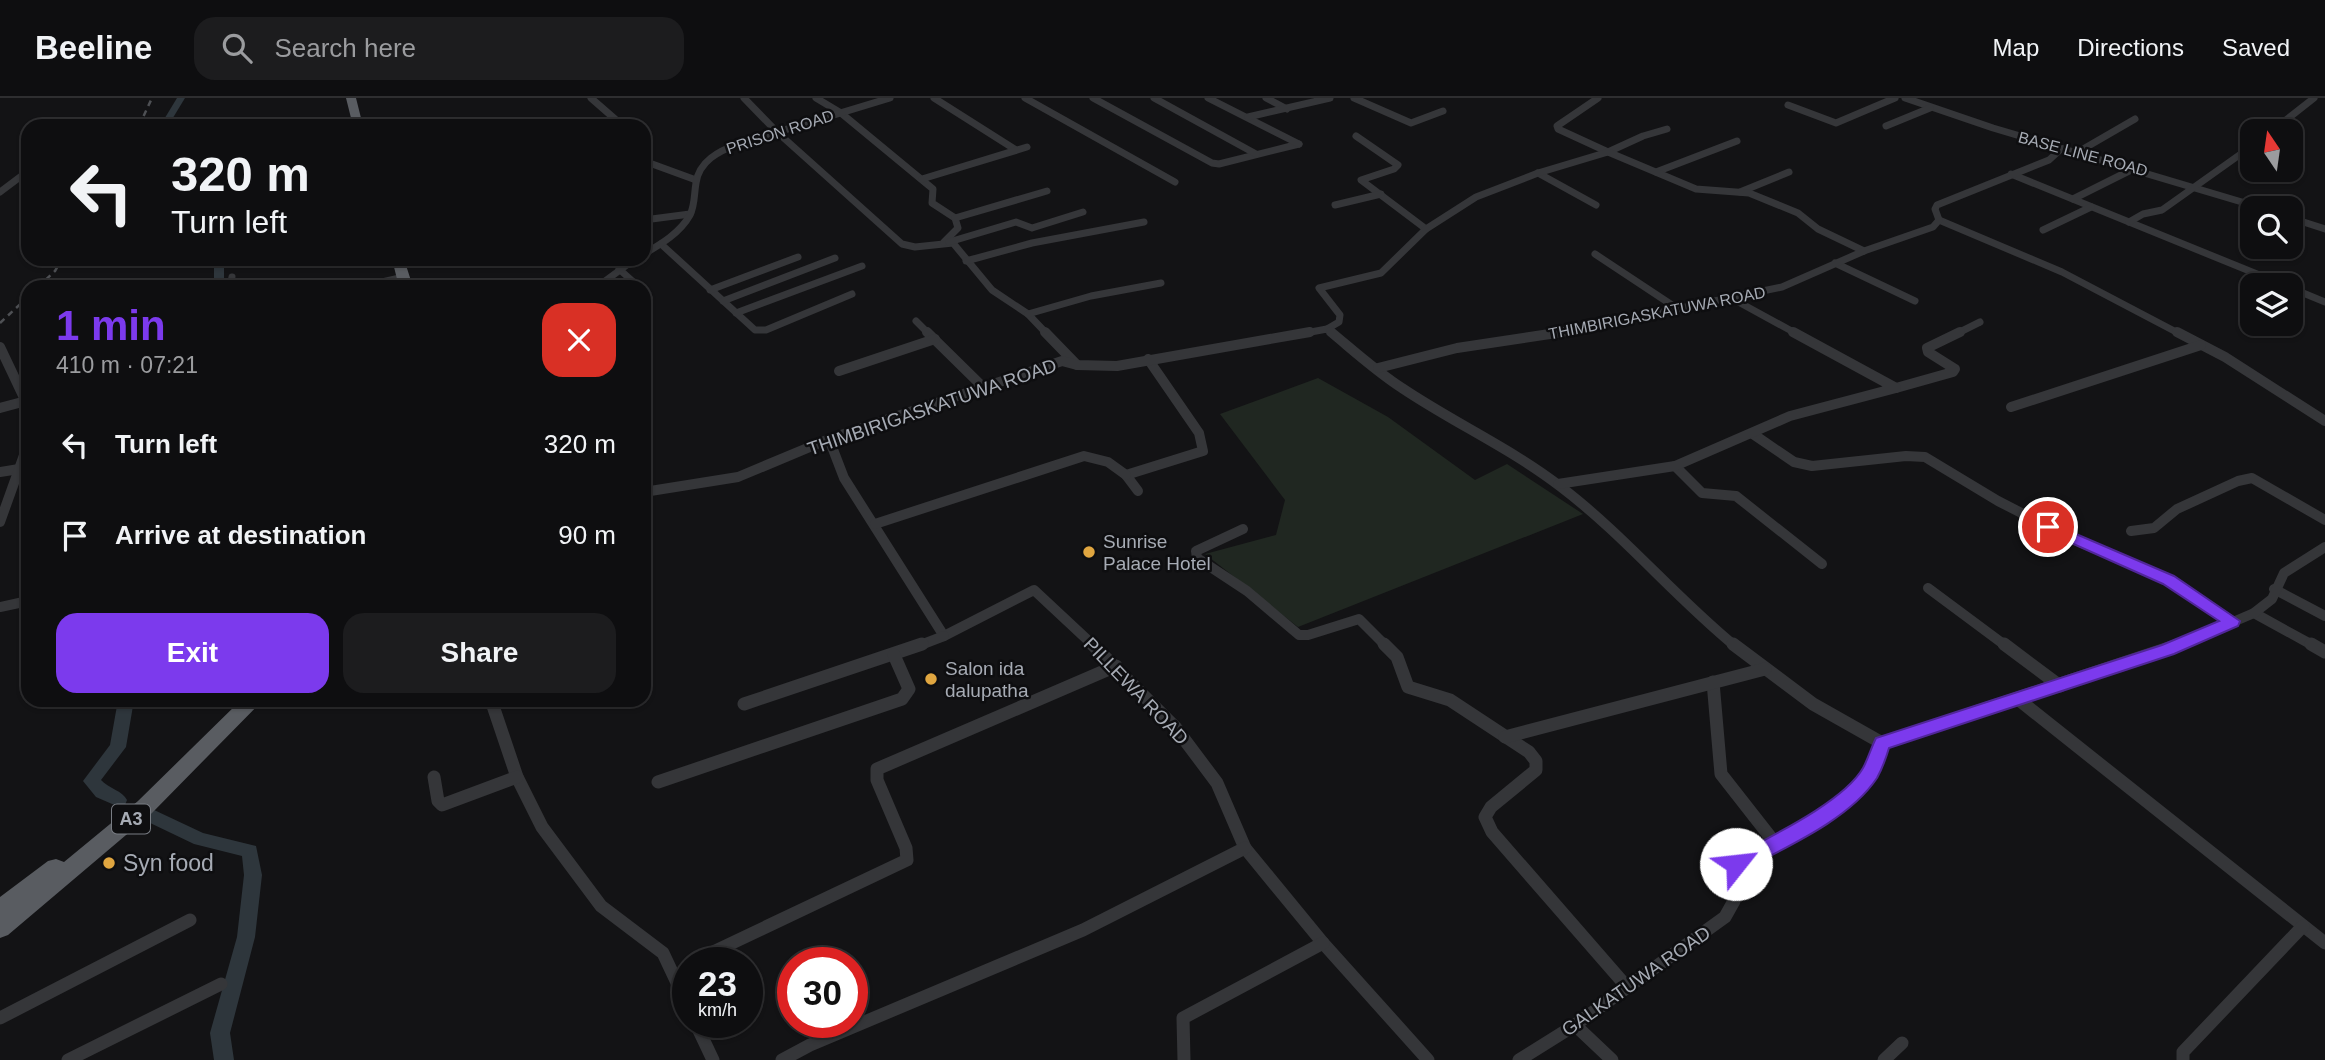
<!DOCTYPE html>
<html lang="en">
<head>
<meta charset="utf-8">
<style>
	body { margin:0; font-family:Helvetica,sans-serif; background:#1c1c1e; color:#f1f3f6; height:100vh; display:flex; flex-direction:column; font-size:26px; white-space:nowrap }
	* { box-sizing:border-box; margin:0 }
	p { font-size:23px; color:#9b9c9f }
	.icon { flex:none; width:38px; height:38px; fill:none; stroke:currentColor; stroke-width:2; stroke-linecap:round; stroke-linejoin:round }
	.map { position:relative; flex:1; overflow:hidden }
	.details { position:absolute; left:21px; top:182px; width:630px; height:427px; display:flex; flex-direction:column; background:#0e0e10; border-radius:21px; box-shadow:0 2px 5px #0004,0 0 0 2px #2e2e30 }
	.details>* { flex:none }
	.top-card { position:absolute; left:21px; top:21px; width:630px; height:147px; border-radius:21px; box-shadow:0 2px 5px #0004,0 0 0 2px #2e2e30; background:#0e0e10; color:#f1f3f6; overflow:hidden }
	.needle { width:46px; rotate:347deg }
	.fabs { position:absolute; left:2240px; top:21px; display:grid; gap:14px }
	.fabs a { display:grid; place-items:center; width:63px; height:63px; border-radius:14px; background:#0e0e10; box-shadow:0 2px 5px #0004,0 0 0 2px #2e2e30; font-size:35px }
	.speed { position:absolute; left:672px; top:849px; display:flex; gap:14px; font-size:35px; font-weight:700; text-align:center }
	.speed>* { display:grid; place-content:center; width:91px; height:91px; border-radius:50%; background:#0e0e10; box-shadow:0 2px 5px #0004,0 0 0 2px #2e2e30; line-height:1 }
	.speed small { font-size:18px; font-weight:400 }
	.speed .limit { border:10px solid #d22; background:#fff; color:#111 }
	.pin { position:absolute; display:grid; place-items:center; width:60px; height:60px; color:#fff; margin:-30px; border:4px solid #fff; border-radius:50%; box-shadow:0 2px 7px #0007 }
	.me { position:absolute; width:77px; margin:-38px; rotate:61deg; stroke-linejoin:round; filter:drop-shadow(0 0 5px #0008) }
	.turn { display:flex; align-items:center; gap:24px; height:147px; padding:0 35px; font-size:32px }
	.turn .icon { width:91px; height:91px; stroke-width:2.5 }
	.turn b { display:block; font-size:49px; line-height:60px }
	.round { display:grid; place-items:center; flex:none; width:74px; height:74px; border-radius:21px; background:#1c1c1e }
	.summary { display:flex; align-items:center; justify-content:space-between; height:119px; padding:0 35px }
	h1 { font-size:42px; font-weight:700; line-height:52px; color:#7c3aed }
	.cta { display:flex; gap:14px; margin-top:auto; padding:14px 35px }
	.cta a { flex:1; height:80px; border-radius:21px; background:#7c3aed; color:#fff; font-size:28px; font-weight:700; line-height:80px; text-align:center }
	.cta a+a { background:#1c1c1e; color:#f1f3f6 }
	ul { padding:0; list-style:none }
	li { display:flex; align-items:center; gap:21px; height:91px; padding:0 35px }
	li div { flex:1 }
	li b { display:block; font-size:26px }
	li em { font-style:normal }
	header { display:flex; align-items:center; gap:42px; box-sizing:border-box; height:98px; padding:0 35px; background:#0e0e10; border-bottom:2px solid #2e2e30 }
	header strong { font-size:33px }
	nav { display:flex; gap:38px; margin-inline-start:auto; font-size:24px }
	.search { width:490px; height:63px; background:#1c1c1e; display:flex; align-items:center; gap:18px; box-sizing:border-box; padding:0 24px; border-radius:21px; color:#9b9c9f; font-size:26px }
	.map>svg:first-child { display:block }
	.green { fill:#202721 }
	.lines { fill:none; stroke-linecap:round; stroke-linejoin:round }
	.canal { fill:#2e363c; fill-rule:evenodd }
	.minor-far2 { stroke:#353639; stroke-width:7 }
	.minor-far1 { stroke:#353639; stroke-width:10 }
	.minor { stroke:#353639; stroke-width:13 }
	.trunk { fill:#595c61; fill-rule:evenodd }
	.rail { stroke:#4e5054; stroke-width:2.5; stroke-dasharray:6 5; stroke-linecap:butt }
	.route { fill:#7c3aed; stroke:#51269a; stroke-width:2 }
	.poi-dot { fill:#e0a640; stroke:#0e0e10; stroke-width:2.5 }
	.labels { text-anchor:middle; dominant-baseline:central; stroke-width:5; stroke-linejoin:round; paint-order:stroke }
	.far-street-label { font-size:16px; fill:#a6abb4; stroke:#0e0e10 }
	.shield { fill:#0e0e10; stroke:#787c83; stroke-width:2 }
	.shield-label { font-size:18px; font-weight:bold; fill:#a6abb4 }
	.street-label { font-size:19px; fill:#a6abb4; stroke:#0e0e10 }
	.poi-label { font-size:19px; fill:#a6abb4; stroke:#0e0e10; text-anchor:start }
	.near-poi-label { font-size:23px; fill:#a6abb4; stroke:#0e0e10; text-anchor:start }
</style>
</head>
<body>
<header>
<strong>Beeline</strong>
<div class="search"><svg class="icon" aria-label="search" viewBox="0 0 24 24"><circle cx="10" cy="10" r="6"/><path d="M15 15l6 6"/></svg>Search here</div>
<nav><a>Map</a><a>Directions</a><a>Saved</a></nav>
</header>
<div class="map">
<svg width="2325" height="962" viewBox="0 0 2325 962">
	<rect width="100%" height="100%" fill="#131315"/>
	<!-- green -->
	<polygon class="green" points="1318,280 1388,319 1475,382 1507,366 1583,416 1298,529 1205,456 1276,437 1285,402 1220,316"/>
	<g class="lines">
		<!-- canal -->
		<g class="canal">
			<polygon points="177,0 185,0 168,28 160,28"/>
			<polygon points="207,161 217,161 224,170 224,189 214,189 214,170"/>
			<path d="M118 602H134L126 649 101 682C108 690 123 693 127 702L125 707 119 709 96 699 83 683 110 647Z"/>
			<polygon points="152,711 203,735 256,748 262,777 255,839 230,935 234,962 214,962 210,935 237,839 244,777 242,758 194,746 146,723 144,718 146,713"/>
		</g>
		<!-- minor-far2 -->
		<g class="minor-far2">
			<polyline points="591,0 623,28"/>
			<polyline points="744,0 777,34 902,146 915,149 953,145 992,192 1028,216 1047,236"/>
			<polyline points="816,0 841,15 933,91 932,105 955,120 958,130 944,144"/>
			<polyline points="934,0 1016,52"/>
			<polyline points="1025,0 1175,84"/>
			<polyline points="1093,0 1212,65 1219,66 1299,46"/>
			<polyline points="1154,0 1256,56"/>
			<polyline points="1208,0 1299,46"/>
			<polyline points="1266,0 1287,11"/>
			<polyline points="1354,0 1411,25 1443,13"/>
			<polyline points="1598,0 1557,28 1558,31 1608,54 1643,38 1667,31"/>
			<polyline points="1905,0 1993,30 2262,110"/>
			<polyline points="1788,7 1836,25 1895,0"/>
			<polyline points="1248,19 1330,0"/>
			<polyline points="1886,28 1930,10"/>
			<polyline points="2272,33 2314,0"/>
			<polyline points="1356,38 1398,67 1394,71 1361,82 1426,131"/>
			<polyline points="2078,54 2135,21"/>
			<polyline points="644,63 696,82"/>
			<polyline points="1656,74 1737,43"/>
			<polyline points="1538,75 1596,107"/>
			<polyline points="2011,76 2284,187"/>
			<polyline points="922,81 1027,49"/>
			<polyline points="0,94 28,73"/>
			<polyline points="1740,94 1789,74"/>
			<polyline points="2073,101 2135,70"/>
			<polyline points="1335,107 1381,96"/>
			<polyline points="955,120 1047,93"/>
			<polyline points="2291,120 2325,131"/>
			<polyline points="644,122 690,116"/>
			<polyline points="1939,122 2062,174 2180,236"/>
			<polyline points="2129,124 2143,116 2162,112 2252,48"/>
			<polyline points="2043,132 2091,109"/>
			<polyline points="949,144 1016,124 1032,130 1083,114"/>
			<polyline points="661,146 755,232 766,232 852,196"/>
			<path d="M644 156C661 146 680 135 690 117 695 107 694 96 696 85 699 63 719 53 738 46L890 0"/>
			<polyline points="1595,156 1678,211"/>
			<polyline points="966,163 1032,145 1144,124"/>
			<polyline points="1835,165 1915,203"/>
			<polyline points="619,171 639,189"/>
			<polyline points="230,189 232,179"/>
			<polyline points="360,189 404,179"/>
			<polyline points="597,189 635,161"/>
			<polyline points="2291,190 2325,204"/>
			<polyline points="710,192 798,159"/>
			<polyline points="644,195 649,200"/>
			<polyline points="1733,201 1797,236"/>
			<polyline points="723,203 835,160"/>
			<polyline points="736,215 862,168"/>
			<polyline points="1028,216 1091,198 1161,185"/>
			<polyline points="916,223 929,236"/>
			<polyline points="1327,231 1339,224 1340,217 1319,190 1381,175 1426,131 1476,99 1538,75 1608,54 1696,91 1749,95 1798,115 1818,131 1864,153"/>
			<polyline points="1300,236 1327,231 1333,236"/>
			<polyline points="1555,236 1782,189 1864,153 1933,129 1939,122 1935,111 1937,107 2049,62 2060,52"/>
			<polyline points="1956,236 1980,224"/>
		</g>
		<!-- minor-far1 -->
		<g class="minor-far1">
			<polyline points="927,234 984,290"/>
			<polyline points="1045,234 1077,267"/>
			<path d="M1331 234C1354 253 1377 274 1402 290 1454 325 1512 351 1561 389 1624 437 1674 498 1735 548"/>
			<polyline points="2177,234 2225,259 2325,323"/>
			<polyline points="0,249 28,308"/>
			<polyline points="1378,270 1457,250 1563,234"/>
			<polyline points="839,273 935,241"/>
			<polyline points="1896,290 1953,274 1955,271 1928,254 1927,250 1960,234"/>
			<polyline points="2011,309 2201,247"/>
			<polyline points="0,310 26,303"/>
			<polyline points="1753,336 1794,364 1812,368 1906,358 1925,359 1998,403 2072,441 2169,482 2232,523"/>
			<polyline points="829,341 844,380 944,538 1034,492 1094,548"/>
			<polyline points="1675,368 1702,395 1736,398 1822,466"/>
			<polyline points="0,374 19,371"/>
			<polyline points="1558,386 1675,368 1790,318 1896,290 1793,234"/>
			<polyline points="1138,393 1126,377 1203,353 1199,335 1148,261"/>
			<polyline points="644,394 738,379 829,341 1062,263 1077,267 1117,268 1310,234"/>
			<polyline points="0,424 28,346"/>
			<polyline points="875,426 1084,358 1108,364 1126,377"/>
			<polyline points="1243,431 1196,453 1197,460 1247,493 1299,537 1308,537 1359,521 1386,548"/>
			<polyline points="2131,433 2154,430 2177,411 2238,383 2252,380 2325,422"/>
			<polyline points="1928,490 2006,548"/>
			<polyline points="2274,491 2325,518"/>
			<polyline points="0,509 28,503"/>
			<polyline points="2254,515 2314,548"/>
			<polyline points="918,548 944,538"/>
			<polyline points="2177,548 2254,515 2272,501 2284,475 2325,449"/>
		</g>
		<!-- minor -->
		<g class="minor">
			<polyline points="1092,546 1175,629 1217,685 1245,750 1323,845 1428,962"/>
			<polyline points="1384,546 1397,559 1408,589 1450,602 1529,654 1536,663 1536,672 1491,709 1485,719 1492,734 1627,889"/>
			<polyline points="1733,546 1813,606 1882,645"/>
			<polyline points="2004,546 2060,588"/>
			<polyline points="2311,546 2325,554"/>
			<polyline points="1713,584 1721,676 1775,745"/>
			<polyline points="491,602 517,679 542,729 601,808 663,855 688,908"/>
			<polyline points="2019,602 2325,845"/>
			<polyline points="744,606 922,546"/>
			<polyline points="1505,639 1765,571"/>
			<polyline points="434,679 438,703 442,707 517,679"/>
			<polyline points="658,684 902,601 909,591 894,557"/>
			<polyline points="692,864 907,762 906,750 877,682 877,671 1116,568"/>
			<polyline points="0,920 190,822"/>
			<polyline points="695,924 713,962"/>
			<polyline points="1575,927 1612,962"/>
			<polyline points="68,962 221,886"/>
			<polyline points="782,962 810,947 1083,832 1245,750"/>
			<polyline points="1184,962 1183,920 1323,845"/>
			<path d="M1519 962 1575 927 1725 819 1734 803 1736 766C1781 742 1841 720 1870 675 1876 666 1878 655 1882 645L2181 546"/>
			<polyline points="1884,962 1902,945"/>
			<polyline points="2183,962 2183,954 2303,828"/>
		</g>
		<!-- trunk -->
		<g class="trunk">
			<polygon points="346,0 356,0 363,28 353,28"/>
			<polygon points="392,161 404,161 413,189 399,189"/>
			<polygon points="241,602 263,602 152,715 8,837 0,840 0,799 48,763 56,761 64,764 138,703"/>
		</g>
		<!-- rail -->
		<g class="rail">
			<polyline points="139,28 152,0"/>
			<polyline points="38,189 55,173 62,161"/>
			<polyline points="0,225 28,199"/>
		</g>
	</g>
	<!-- route -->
	<path class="route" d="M2048 424 2174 478 2240 523 2238 528 2174 556 1889 650C1886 660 1882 671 1877 680 1849 722 1786 749 1743 772L1736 775 1729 772 1726 766 1729 761C1765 741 1843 705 1863 670 1868 661 1871 650 1876 640L2162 547 2219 523 2163 486 2042 432 2040 429Z"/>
	<!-- markers -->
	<g class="poi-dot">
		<circle cx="1089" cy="454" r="7"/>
		<circle cx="931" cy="581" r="7"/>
		<circle cx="109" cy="765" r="7"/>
	</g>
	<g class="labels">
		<!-- far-street labels -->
		<g class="far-street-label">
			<text transform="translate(780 34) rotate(-18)">PRISON ROAD</text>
			<text transform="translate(2083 56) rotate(15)">BASE LINE ROAD</text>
			<text transform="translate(1657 215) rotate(-11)">THIMBIRIGASKATUWA ROAD</text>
		</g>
		<!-- shield labels -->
		<rect class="shield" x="112" y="706.5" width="38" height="29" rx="5"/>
		<g class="shield-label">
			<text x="131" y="721">A3</text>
		</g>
		<!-- street labels -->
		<g class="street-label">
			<text transform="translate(932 309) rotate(-19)">THIMBIRIGASKATUWA ROAD</text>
			<text transform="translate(1136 593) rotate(46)">PILLEWA ROAD</text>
			<text transform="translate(1636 883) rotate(-35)">GALKATUWA ROAD</text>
		</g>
		<!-- poi labels -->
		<g class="poi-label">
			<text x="1103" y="443">Sunrise<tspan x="1103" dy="22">Palace Hotel</tspan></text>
			<text x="945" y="570">Salon ida<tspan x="945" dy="22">dalupatha</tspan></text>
		</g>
		<!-- near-poi labels -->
		<g class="near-poi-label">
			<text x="123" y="765">Syn food</text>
		</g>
	</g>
</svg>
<div class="fabs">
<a><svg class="needle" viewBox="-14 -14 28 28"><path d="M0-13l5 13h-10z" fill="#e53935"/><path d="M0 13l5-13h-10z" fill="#9b9c9f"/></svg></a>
<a><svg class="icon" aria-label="search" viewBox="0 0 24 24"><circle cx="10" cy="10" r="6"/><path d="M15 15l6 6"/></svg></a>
<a><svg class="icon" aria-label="layers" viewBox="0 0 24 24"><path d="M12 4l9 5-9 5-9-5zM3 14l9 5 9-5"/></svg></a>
</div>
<div class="speed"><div>23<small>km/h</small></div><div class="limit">30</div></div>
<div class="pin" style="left:2048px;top:429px;background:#d93025"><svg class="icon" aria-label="arrive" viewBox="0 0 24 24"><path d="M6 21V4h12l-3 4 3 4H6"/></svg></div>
<svg class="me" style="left:1736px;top:766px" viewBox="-20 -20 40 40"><circle r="19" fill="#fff"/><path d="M0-13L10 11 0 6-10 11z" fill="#7c3aed"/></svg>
<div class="top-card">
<div class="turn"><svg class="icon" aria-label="left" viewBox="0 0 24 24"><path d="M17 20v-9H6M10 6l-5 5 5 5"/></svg><div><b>320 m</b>Turn left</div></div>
</div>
<section class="details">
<div class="summary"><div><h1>1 min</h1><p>410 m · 07:21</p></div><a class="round" style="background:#d93025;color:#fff"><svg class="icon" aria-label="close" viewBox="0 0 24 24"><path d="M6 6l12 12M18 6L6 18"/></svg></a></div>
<ul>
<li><svg class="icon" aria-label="left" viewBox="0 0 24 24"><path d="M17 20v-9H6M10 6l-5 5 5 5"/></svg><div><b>Turn left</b></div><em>320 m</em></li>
<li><svg class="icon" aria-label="arrive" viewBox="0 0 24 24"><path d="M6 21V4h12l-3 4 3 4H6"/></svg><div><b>Arrive at destination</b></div><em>90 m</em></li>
</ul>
<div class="cta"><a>Exit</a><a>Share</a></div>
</section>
</div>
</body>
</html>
